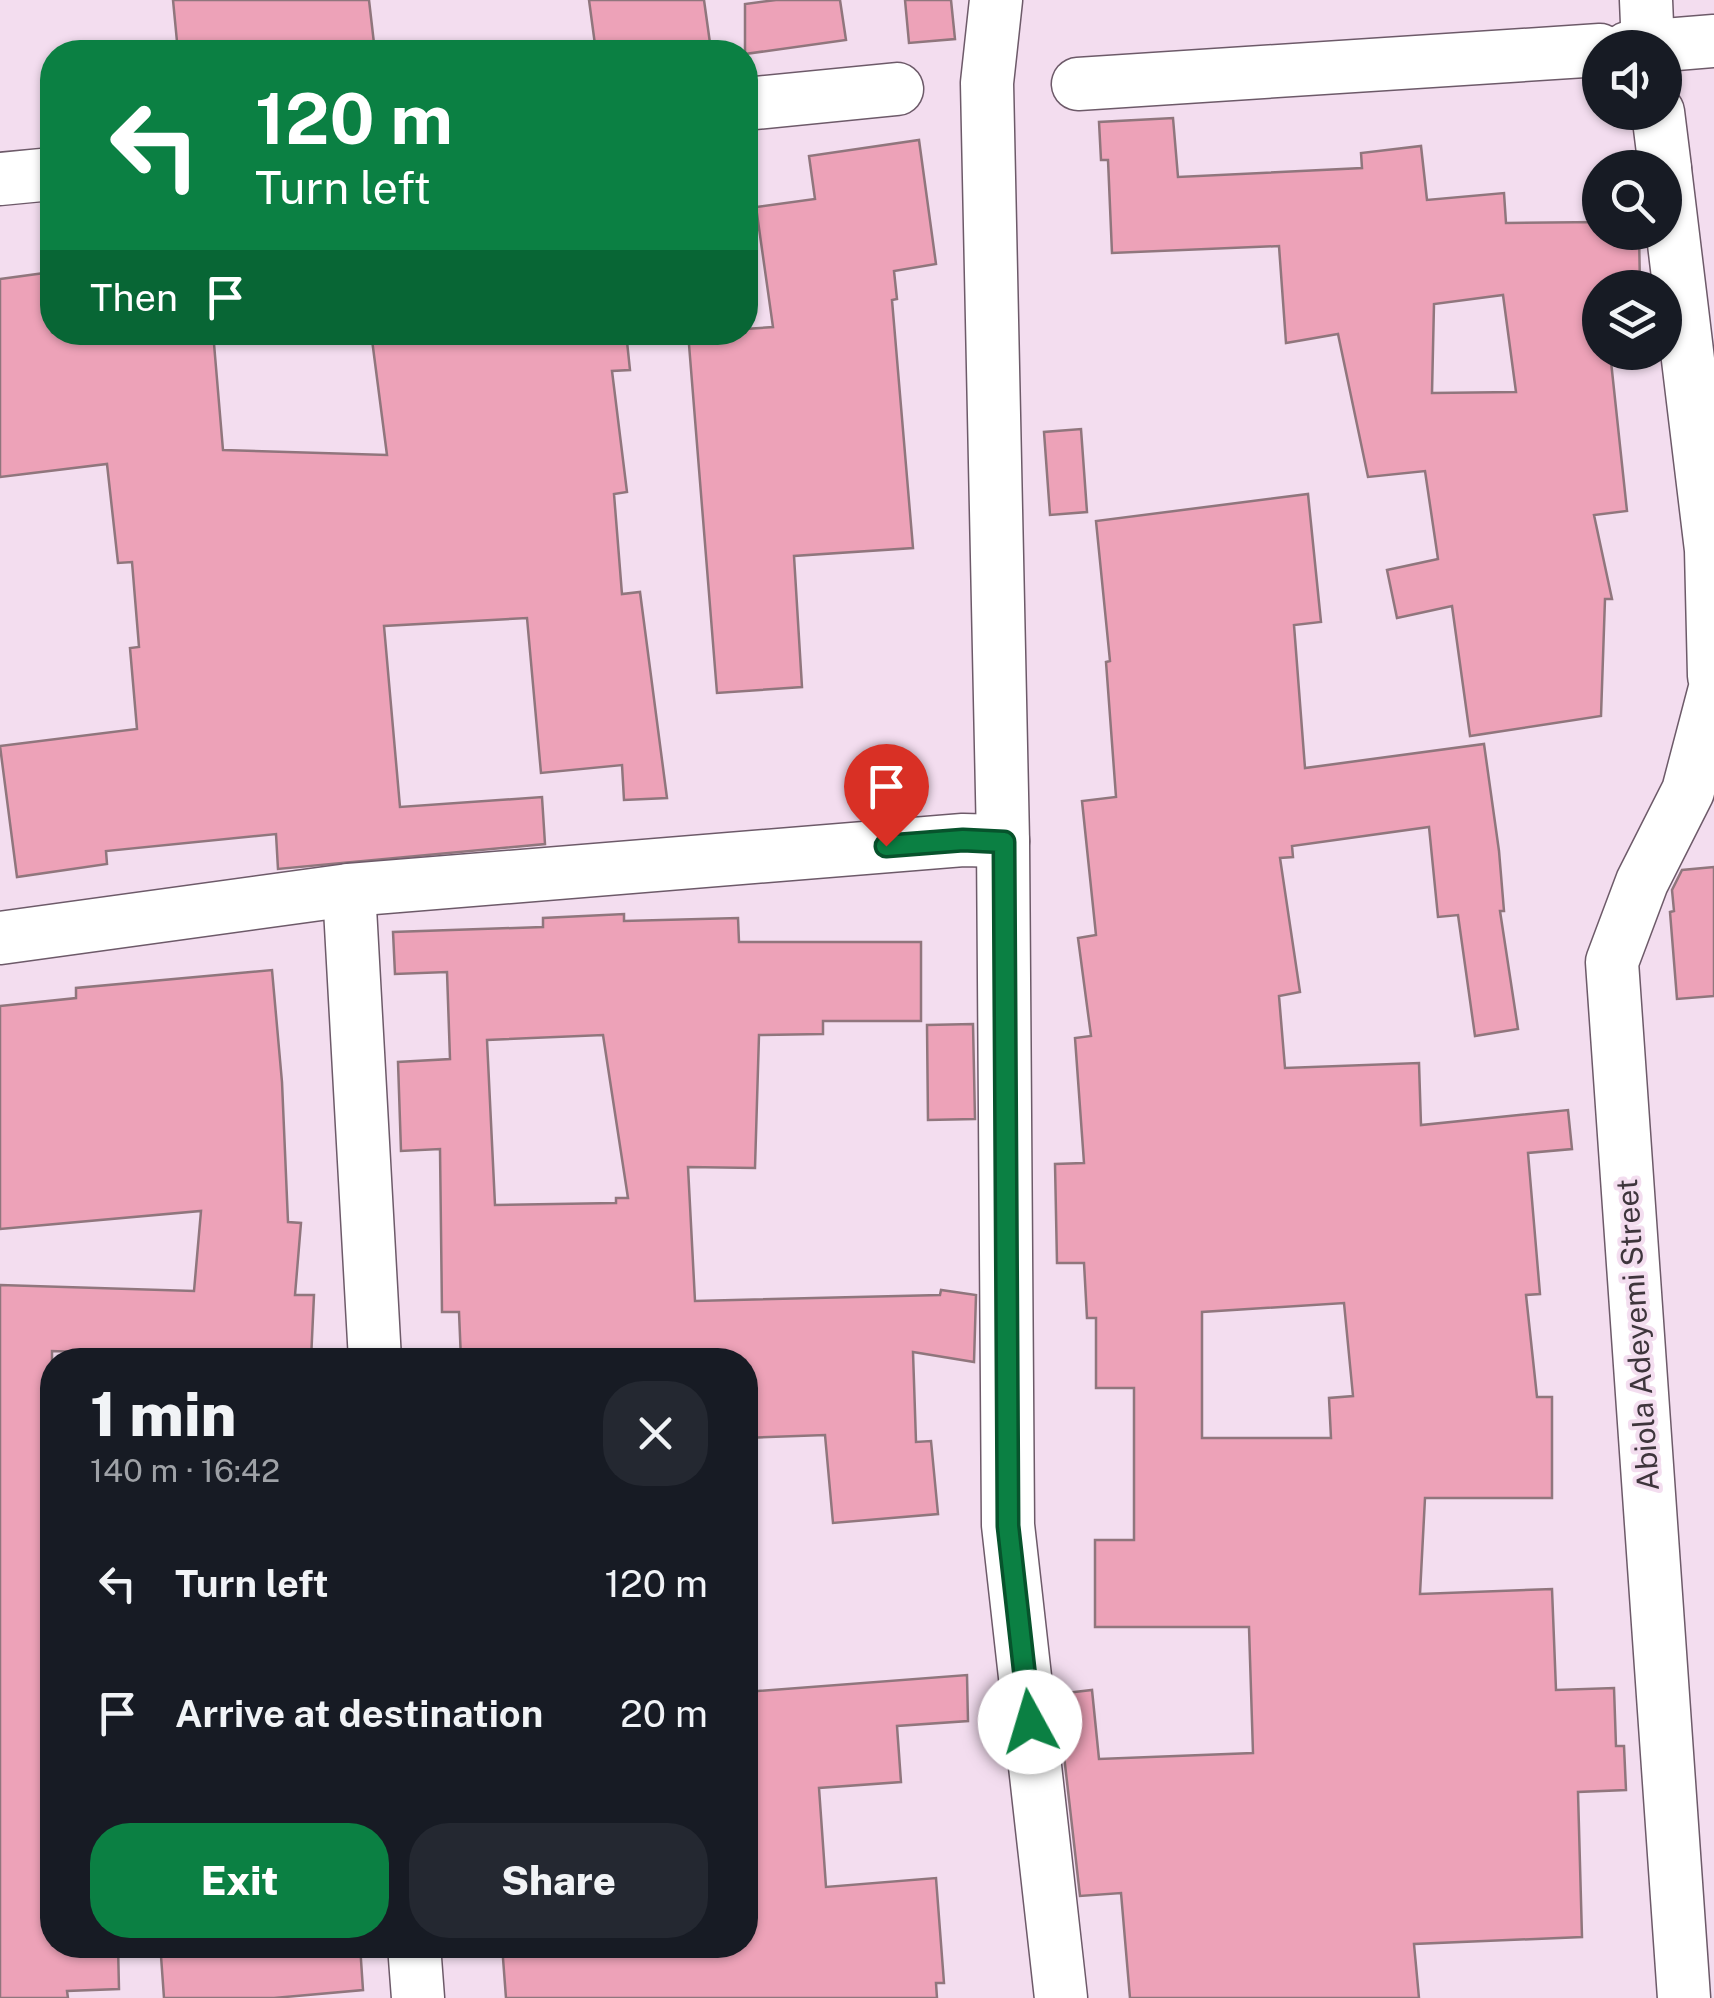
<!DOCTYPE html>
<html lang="en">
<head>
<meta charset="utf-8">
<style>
	body { margin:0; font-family:"Public Sans",sans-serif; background:#242831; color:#f1f3f6; height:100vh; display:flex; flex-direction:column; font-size:38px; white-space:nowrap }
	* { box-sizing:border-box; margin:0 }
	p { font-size:32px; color:#9ea1a6 }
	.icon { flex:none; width:55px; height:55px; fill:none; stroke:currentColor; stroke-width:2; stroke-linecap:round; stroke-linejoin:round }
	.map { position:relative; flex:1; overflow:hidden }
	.side { position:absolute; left:40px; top:1348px; width:718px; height:610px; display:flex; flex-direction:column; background:#171b24; border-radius:40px; box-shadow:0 2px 8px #0004 }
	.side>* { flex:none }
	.top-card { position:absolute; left:40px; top:40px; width:718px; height:305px; border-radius:40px; box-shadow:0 2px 8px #0004; background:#0b8043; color:#fff; overflow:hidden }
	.controls { position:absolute; left:1582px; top:30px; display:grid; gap:20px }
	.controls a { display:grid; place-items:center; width:100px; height:100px; border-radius:50%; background:#171b24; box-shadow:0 2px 8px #0004; font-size:50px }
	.pin { position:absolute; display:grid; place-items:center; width:85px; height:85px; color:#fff; margin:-102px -42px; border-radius:50% 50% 50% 0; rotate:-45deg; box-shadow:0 0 10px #0007 }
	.pin .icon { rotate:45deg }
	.me { position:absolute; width:110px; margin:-55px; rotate:354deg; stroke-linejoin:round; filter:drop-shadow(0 0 8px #0008) }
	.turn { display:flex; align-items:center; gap:35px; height:210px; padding:0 50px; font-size:45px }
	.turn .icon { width:130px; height:130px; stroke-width:2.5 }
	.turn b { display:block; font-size:70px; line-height:85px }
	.then { display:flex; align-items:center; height:95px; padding:0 50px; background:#0003; gap:20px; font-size:38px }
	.round { display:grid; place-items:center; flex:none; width:105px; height:105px; border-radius:40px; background:#242831 }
	.summary { display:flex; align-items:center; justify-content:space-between; height:170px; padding:0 50px }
	h1 { font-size:60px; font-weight:800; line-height:75px }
	.button { display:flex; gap:20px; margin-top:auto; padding:20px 50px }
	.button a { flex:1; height:115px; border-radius:40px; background:#0b8043; color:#fff; font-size:40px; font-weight:800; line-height:115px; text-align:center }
	.button a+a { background:#242831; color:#f1f3f6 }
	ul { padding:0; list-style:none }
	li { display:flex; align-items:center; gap:30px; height:130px; padding:0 50px }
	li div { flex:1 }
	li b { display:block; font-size:38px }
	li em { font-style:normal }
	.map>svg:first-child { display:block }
	.building { fill:#eda2b8; stroke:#90767d; stroke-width:2.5; fill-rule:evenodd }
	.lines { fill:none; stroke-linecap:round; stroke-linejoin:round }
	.street-casing { stroke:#6d5a69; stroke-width:55 }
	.street { stroke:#fff; stroke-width:52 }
	.route-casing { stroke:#07532c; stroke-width:25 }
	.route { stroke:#0b8043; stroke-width:18 }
	.labels { text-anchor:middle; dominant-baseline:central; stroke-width:8; stroke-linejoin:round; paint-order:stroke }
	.street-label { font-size:30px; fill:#3e353c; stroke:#f3ddef }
</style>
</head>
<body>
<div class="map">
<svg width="1714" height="1998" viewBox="0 0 1714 1998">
	<rect width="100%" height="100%" fill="#f3ddef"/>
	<!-- building -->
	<g class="building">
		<polygon points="173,0 369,0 375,52 178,52"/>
		<polygon points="589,0 704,0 710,43 647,52 596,52"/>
		<polygon points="776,0 840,0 846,40 745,54 745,4"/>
		<polygon points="905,0 951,0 955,39 909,43"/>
		<path d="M1173 118 1178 177 1362 168 1361 153 1421 146 1427 200 1504 193 1506 223 1600 222V232H1639L1640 288H1600V352H1610L1627 511 1594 515 1612 599H1605L1601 716 1470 736 1452 606 1397 618 1387 570 1438 559 1425 471 1368 477 1338 334 1286 343 1279 246 1112 253 1108 160H1101L1099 122ZM1503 295 1516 392 1432 393 1434 304Z"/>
		<polygon points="919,140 936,264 894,271 897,299 892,300 913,548 794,556 802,687 717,693 688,332 745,332 745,329 773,327 756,207 815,199 809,156"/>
		<polygon points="52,272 52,332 213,332 223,450 387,455 371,332 626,332 630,370 612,371 627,492 614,494 622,594 640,592 667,798 624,800 622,765 541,773 527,618 384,626 400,807 542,797 545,844 278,869 276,834 106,851 107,864 17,877 0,746 137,729 130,648 139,647 132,562 118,563 107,464 0,477 0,279"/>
		<polygon points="1081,429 1087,512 1050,515 1044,432"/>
		<path d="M1308 494 1321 622 1294 625 1305 768 1484 744 1499 851 1504 911H1500L1518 1029 1475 1036 1458 915 1438 917 1429 827 1292 846 1293 857 1280 858 1300 992 1279 996 1285 1068 1419 1063 1421 1125 1568 1110 1572 1149 1528 1153 1540 1294 1526 1295 1537 1397H1552V1498H1425L1420 1594 1552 1589 1556 1690 1614 1688 1616 1746H1624L1626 1790 1578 1792 1582 1937 1414 1944 1419 1998H1130L1121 1893 1080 1896 1057 1694 1092 1690 1099 1759 1253 1753 1249 1627H1095V1540H1134V1388H1096V1318H1087L1084 1263H1057L1055 1164 1084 1163 1075 1038 1091 1036 1078 938 1096 935 1082 801 1116 797 1106 662 1110 661 1096 521ZM1344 1303 1353 1396 1329 1398 1331 1438H1202V1312Z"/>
		<polygon points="1714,867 1714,996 1677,999 1670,912 1674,911 1672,890 1682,870"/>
		<path d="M624 914V921L738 918 739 942H921V1021H823V1034L759 1035 755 1168 688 1167 695 1301 940 1295 941 1290 976 1295 974 1362 913 1352 916 1442 931 1441 938 1514 833 1523 825 1435 745 1438V1360H461L459 1312H442L440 1149 401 1151 398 1062 450 1059 447 972 395 974 393 932 543 927V918ZM603 1035 628 1198H616V1203L495 1205 487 1040Z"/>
		<polygon points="272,970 282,1082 288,1222 301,1223 295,1295 314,1295 311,1360 52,1351 52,1945 118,1945 119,1989 67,1991 68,1998 0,1998 0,1285 194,1291 201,1211 0,1229 0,1006 76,998 76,988"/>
		<polygon points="973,1024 975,1119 928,1120 927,1025"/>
		<polygon points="967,1675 968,1721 897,1726 901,1782 819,1788 826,1887 936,1878 944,1983 936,1983 937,1998 506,1998 502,1945 745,1945 745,1692"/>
		<polygon points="294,1945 360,1945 363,1990 274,1998 164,1998 161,1956"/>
	</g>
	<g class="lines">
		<defs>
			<g id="street">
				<polyline points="996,0 987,83 1003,841 1008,1525 1061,1998"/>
				<polyline points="1646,0 1648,48"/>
				<polyline points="1628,48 1714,41"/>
				<polyline points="1078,84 1600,50"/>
				<polyline points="745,104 897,89"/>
				<polyline points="1658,112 1665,168"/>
				<polyline points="1665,169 1711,550 1714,676"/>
				<polyline points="0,179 52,174"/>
				<polyline points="349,890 375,1360"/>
				<polyline points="0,938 349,890 963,840 1003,841"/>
				<polyline points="414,1945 418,1998"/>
				<polyline points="1684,1998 1612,962 1642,882 1688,791 1714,692"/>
			</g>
		</defs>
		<!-- street casing -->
		<use href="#street" class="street-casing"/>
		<!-- street -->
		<use href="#street" class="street"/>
	</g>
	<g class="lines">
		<defs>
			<polyline id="route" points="886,846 963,840 1004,842 1008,1526 1030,1722"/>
		</defs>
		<!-- route casing -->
		<use href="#route" class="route-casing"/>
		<!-- route -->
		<use href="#route" class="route"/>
	</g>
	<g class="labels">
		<!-- street labels -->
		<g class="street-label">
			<text transform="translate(1637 1335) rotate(-94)">Abiola Adeyemi Street</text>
		</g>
	</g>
</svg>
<div class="controls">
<a><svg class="icon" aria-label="sound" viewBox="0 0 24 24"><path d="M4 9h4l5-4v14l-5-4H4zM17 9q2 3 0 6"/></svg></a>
<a><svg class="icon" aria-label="search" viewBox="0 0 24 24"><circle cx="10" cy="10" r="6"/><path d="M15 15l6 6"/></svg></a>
<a><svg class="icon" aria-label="layers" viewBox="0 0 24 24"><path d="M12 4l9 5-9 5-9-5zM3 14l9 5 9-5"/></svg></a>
</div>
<div class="pin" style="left:886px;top:846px;background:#d93025"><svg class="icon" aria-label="arrive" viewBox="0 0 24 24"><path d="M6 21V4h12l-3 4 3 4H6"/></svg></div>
<svg class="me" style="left:1030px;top:1722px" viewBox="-20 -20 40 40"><circle r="19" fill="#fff"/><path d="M0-13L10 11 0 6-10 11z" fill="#0b8043"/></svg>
<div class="top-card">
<div class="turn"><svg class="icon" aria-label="left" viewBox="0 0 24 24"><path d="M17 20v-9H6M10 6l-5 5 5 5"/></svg><div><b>120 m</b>Turn left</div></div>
<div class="then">Then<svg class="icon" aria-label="arrive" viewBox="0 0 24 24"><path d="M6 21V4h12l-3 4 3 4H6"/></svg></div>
</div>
<section class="side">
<div class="summary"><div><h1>1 min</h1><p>140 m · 16:42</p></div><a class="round"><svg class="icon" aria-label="close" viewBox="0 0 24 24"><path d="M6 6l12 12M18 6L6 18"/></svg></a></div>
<ul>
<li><svg class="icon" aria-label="left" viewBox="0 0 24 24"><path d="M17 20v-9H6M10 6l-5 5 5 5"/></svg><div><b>Turn left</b></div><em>120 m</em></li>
<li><svg class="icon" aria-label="arrive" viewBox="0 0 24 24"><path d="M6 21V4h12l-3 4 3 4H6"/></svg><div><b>Arrive at destination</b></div><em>20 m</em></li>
</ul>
<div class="button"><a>Exit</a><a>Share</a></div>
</section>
</div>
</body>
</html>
